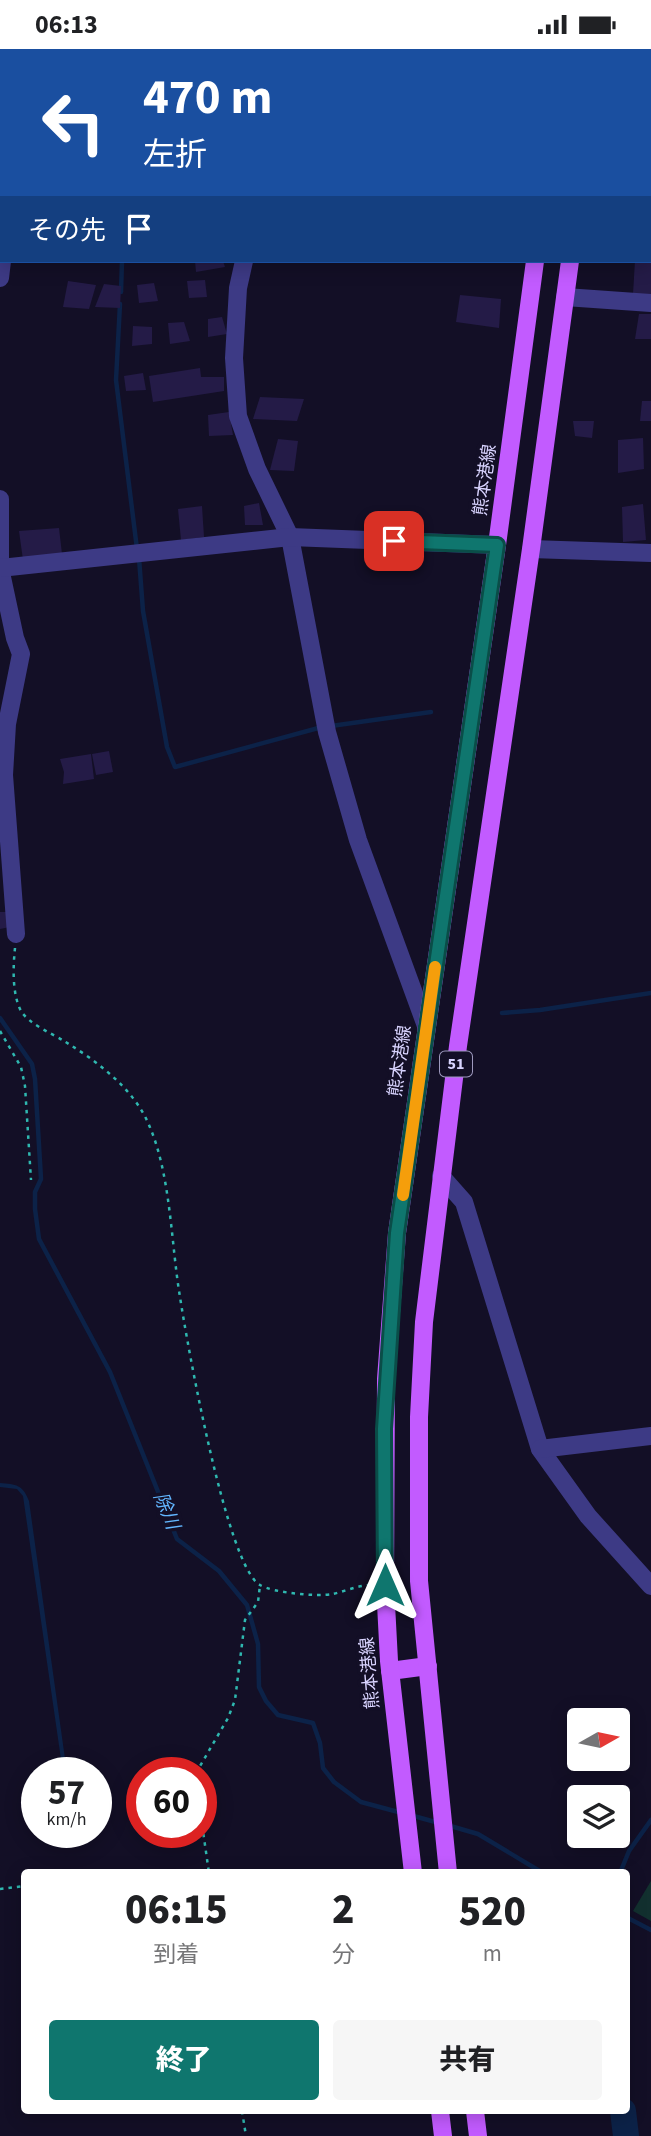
<!DOCTYPE html>
<html lang="ja">
<head>
<meta charset="utf-8">
<style>
	body { margin:0; font-family:"Source Sans 3","Noto Sans JP",sans-serif; background:#f6f6f6; color:#202124; height:100vh; display:flex; flex-direction:column; font-size:26px; white-space:nowrap }
	* { box-sizing:border-box; margin:0 }
	p { font-size:23px; color:#757577 }
	.icon { flex:none; width:38px; height:38px; fill:none; stroke:currentColor; stroke-width:2; stroke-linecap:round; stroke-linejoin:round }
	.map { position:relative; flex:1; overflow:hidden }
	.drawer { position:absolute; left:21px; top:1820px; width:609px; height:245px; display:flex; flex-direction:column; background:#fff; border-radius:7px; box-shadow:0 4px 18px #0003 }
	.drawer>* { flex:none }
	.top-card { position:absolute; left:0px; top:0px; width:651px; height:214px; box-shadow:0 4px 18px #0003; background:#1a4fa0; color:#fff; overflow:hidden }
	.needle { width:46px; rotate:81deg }
	.tools { position:absolute; left:567px; top:1659px; display:grid; gap:14px }
	.tools a { display:grid; place-items:center; width:63px; height:63px; border-radius:7px; background:#fff; box-shadow:0 4px 18px #0003; font-size:35px }
	.speed { position:absolute; left:21px; top:1708px; display:flex; gap:14px; font-size:35px; font-weight:700; text-align:center }
	.speed>* { display:grid; place-content:center; width:91px; height:91px; border-radius:50%; background:#fff; box-shadow:0 4px 18px #0003; line-height:1 }
	.speed small { font-size:18px; font-weight:400 }
	.speed .limit { border:10px solid #d22; background:#fff; color:#111 }
	.pin { position:absolute; display:grid; place-items:center; width:60px; height:60px; color:#fff; margin:-30px; border-radius:14px; box-shadow:0 4px 10px #0006 }
	.me { position:absolute; width:77px; margin:-38px; rotate:0deg; stroke-linejoin:round; filter:drop-shadow(0 0 5px #0008) }
	.turn { display:flex; align-items:center; gap:24px; height:147px; padding:0 28px; font-size:32px }
	.turn .icon { width:91px; height:91px; stroke-width:2.5 }
	.turn b { display:block; font-size:49px; line-height:60px }
	.then { display:flex; align-items:center; height:66px; padding:0 28px; background:#0003; gap:14px; font-size:26px }
	.eta { display:flex; justify-content:space-evenly; align-items:center; height:119px; text-align:center }
	.eta b { font-size:42px; font-weight:800; line-height:49px }
	.primary-button { display:flex; gap:14px; margin-top:auto; padding:14px 28px }
	.primary-button a { flex:1; height:80px; border-radius:7px; background:#0f766e; color:#fff; font-size:28px; font-weight:800; line-height:80px; text-align:center }
	.primary-button a+a { background:#f6f6f6; color:#202124 }
	.status { display:flex; justify-content:space-between; align-items:center; height:49px; padding:0 35px; background:#fff; direction:ltr }
	.status svg { height:19px; fill:currentColor }
	.map>svg:first-child { display:block }
	.green { fill:#12302f }
	.water { fill:#0c2248 }
	.lines { fill:none; stroke-linecap:round; stroke-linejoin:round }
	.stream { stroke:#0c2248; stroke-width:4.5 }
	.river { stroke:#0c2248; stroke-width:26 }
	.building { fill:#241b47 }
	.path { stroke:#2fb8b0; stroke-width:2.5; stroke-dasharray:3.5 5; stroke-linecap:butt }
	.minor { stroke:#3d3a85; stroke-width:18 }
	.major { stroke:#c25bff; stroke-width:18 }
	.route-casing { stroke:#0a4d48; stroke-width:18 }
	.route { stroke:#0f766e; stroke-width:12 }
	.slow { stroke:#f59e0b; stroke-width:12 }
	.labels { text-anchor:middle; dominant-baseline:central; stroke-width:7; stroke-linejoin:round; paint-order:stroke }
	.shield { fill:#130f26; stroke:#9e99be; stroke-width:2 }
	.shield-label { font-size:16px; font-weight:bold; fill:#d9d4ff }
	.street-label { font-size:18px; fill:#d9d4ff; stroke:#130f26 }
	.water-label { font-size:19px; font-style:italic; fill:#62b6ff; stroke:#130f26 }
</style>
</head>
<body>
<div class="status"><b>06:13</b><svg viewBox="0 0 49 12"><path d="M0 12V9h3v3zM5 12V6h3v6zM10 12V3h3v9zM15 12V0h3v12zM26 1h20v11H26zM47 4h2v5h-2z"/></svg></div>
<div class="map">
<svg width="651" height="2087" viewBox="0 0 651 2087">
	<rect width="100%" height="100%" fill="#130f26"/>
	<!-- green -->
	<polygon class="green" points="651,1832 651,1872 633,1862"/>
	<!-- water -->
	<path class="water" d="M0 1434C16 1435 23 1436 29 1452L67 1724H63L23 1447 17 1440 0 1438Z"/>
	<g class="lines">
		<!-- stream -->
		<g class="stream">
			<polyline points="136,2 137,0"/>
			<polyline points="121,243 122,212"/>
			<polyline points="120,255 116,331 137,500"/>
			<polyline points="139,509 143,562 167,698 175,718 322,678"/>
			<polyline points="331,677 431,663"/>
			<polyline points="502,964 540,961 651,944"/>
			<polyline points="0,969 32,1015 35,1030 41,1130 35,1143 35,1160 39,1190 110,1323 177,1490 219,1522 247,1556 258,1595 259,1638 266,1652 278,1666 313,1674 320,1694 323,1719 334,1733 361,1753 402,1764"/>
			<polyline points="410,1766 439,1774"/>
			<polyline points="447,1776 478,1785 543,1824"/>
			<polyline points="620,1824 629,1802 651,1771"/>
			<polyline points="626,1868 651,1881"/>
		</g>
		<!-- river -->
		<polyline class="river" points="623,2062 626,2087"/>
	</g>
	<!-- building -->
	<g class="building">
		<polygon points="195,212 223,212 225,218 196,223"/>
		<polygon points="635,212 651,212 651,246 633,245"/>
		<polygon points="205,231 207,248 189,249 187,232"/>
		<polygon points="68,232 96,236 89,260 63,258"/>
		<polygon points="154,234 158,252 139,254 137,236"/>
		<polygon points="104,235 121,237 120,259 95,258"/>
		<polygon points="460,246 501,250 499,279 456,273"/>
		<polygon points="639,265 651,265 651,290 635,290"/>
		<polygon points="222,268 227,285 208,288 208,270"/>
		<polygon points="184,273 190,292 170,295 168,274"/>
		<polygon points="133,277 152,278 152,295 132,297"/>
		<polygon points="200,319 201,328 224,328 224,342 153,353 149,327"/>
		<polygon points="143,324 146,341 126,342 124,327"/>
		<polygon points="260,348 304,350 297,372 253,370"/>
		<polygon points="642,352 651,352 651,372 640,372"/>
		<polygon points="229,363 233,386 209,387 208,366"/>
		<polygon points="573,372 594,372 592,389 575,387"/>
		<polygon points="643,389 644,420 618,424 618,391"/>
		<polygon points="278,390 298,392 294,422 270,421"/>
		<polygon points="259,454 263,476 245,476 244,457"/>
		<polygon points="643,455 646,491 623,493 622,458"/>
		<polygon points="202,457 204,488 181,491 178,460"/>
		<polygon points="59,479 62,505 23,511 19,482"/>
		<polygon points="109,702 113,723 96,726 92,705"/>
		<polygon points="91,705 94,730 63,735 64,723 60,710"/>
		<polygon points="0,863 8,863 10,878 0,880"/>
	</g>
	<g class="lines">
		<!-- path -->
		<g class="path">
			<path d="M15 899C13 918 12 945 21 962 29 975 51 984 64 992 97 1012 134 1040 149 1076 171 1126 171 1195 180 1248 187 1294 227 1518 260 1536 273 1544 319 1548 333 1545 345 1542 357 1537 369 1536"/>
			<polyline points="0,982 21,1018 25,1037 31,1131"/>
			<polyline points="196,1724 228,1669 235,1651 245,1571 258,1553 260,1536"/>
			<polyline points="201,1768 209,1824"/>
			<polyline points="0,1840 24,1837"/>
			<polyline points="242,2062 246,2087"/>
		</g>
		<!-- minor -->
		<g class="minor">
			<polyline points="40,2 40,0"/>
			<polyline points="315,2 316,0"/>
			<polyline points="0,137 2,137"/>
			<polyline points="244,212 238,239 234,309 238,367 257,420 290,488 327,683 358,791 426,977"/>
			<polyline points="0,229 2,212"/>
			<polyline points="565,248 651,254"/>
			<polyline points="0,450 0,519 15,589 21,605 7,675 4,726 16,885"/>
			<polyline points="531,500 651,504"/>
			<polyline points="0,519 290,488 497,496"/>
			<polyline points="441,1127 464,1153 540,1400 588,1467 651,1537"/>
			<polyline points="540,1400 651,1387"/>
		</g>
		<!-- major -->
		<g class="major">
			<polyline points="565,2 565,0"/>
			<polyline points="599,2 600,0"/>
			<polyline points="390,1622 428,1617"/>
			<polyline points="413,1824 389,1612 385,1536 386,1330 397,1184 497,496 535,212"/>
			<polyline points="448,1824 419,1532 419,1368 424,1273 458,997 531,500 570,212"/>
			<polyline points="440,2062 443,2087"/>
			<polyline points="475,2062 478,2087"/>
		</g>
	</g>
	<g class="lines">
		<defs>
			<polyline id="route" points="385,1536 384,1380 397,1184 497,496 394,492"/>
		</defs>
		<!-- route casing -->
		<use href="#route" class="route-casing"/>
		<!-- route -->
		<use href="#route" class="route"/>
		<!-- slow -->
		<polyline class="slow" points="403,1146 435,918"/>
	</g>
	<g class="labels">
		<!-- shield labels -->
		<rect class="shield" x="440" y="1002.5" width="32" height="25" rx="5"/>
		<g class="shield-label">
			<text x="456" y="1015">51</text>
		</g>
		<!-- street labels -->
		<g class="street-label">
			<text transform="translate(485 431) rotate(-82)">熊本港線</text>
			<text transform="translate(400 1012) rotate(-82)">熊本港線</text>
			<text transform="translate(370 1624) rotate(-95)">熊本港線</text>
		</g>
		<!-- water labels -->
		<g class="water-label">
			<text transform="translate(166 1462) rotate(68)">除川</text>
		</g>
	</g>
</svg>
<div class="tools">
<a><svg class="needle" viewBox="-14 -14 28 28"><path d="M0-13l5 13h-10z" fill="#e53935"/><path d="M0 13l5-13h-10z" fill="#757577"/></svg></a>
<a><svg class="icon" aria-label="layers" viewBox="0 0 24 24"><path d="M12 4l9 5-9 5-9-5zM3 14l9 5 9-5"/></svg></a>
</div>
<div class="speed"><div>57<small>km/h</small></div><div class="limit">60</div></div>
<div class="pin" style="left:394px;top:492px;background:#d93025"><svg class="icon" aria-label="arrive" viewBox="0 0 24 24"><path d="M6 21V4h12l-3 4 3 4H6"/></svg></div>
<svg class="me" style="left:385px;top:1536px" viewBox="-20 -20 40 40"><path d="M0-17L14 15 0 8-14 15z" fill="#0f766e" stroke="#fff" stroke-width="4"/></svg>
<div class="top-card">
<div class="turn"><svg class="icon" aria-label="left" viewBox="0 0 24 24"><path d="M17 20v-9H6M10 6l-5 5 5 5"/></svg><div><b>470 m</b>左折</div></div>
<div class="then">その先<svg class="icon" aria-label="arrive" viewBox="0 0 24 24"><path d="M6 21V4h12l-3 4 3 4H6"/></svg></div>
</div>
<section class="drawer">
<div class="eta">
<div><b>06:15</b><p>到着</p></div>
<div><b>2</b><p>分</p></div>
<div><b>520</b><p>m</p></div>
</div>
<div class="primary-button"><a>終了</a><a>共有</a></div>
</section>
</div>
</body>
</html>
